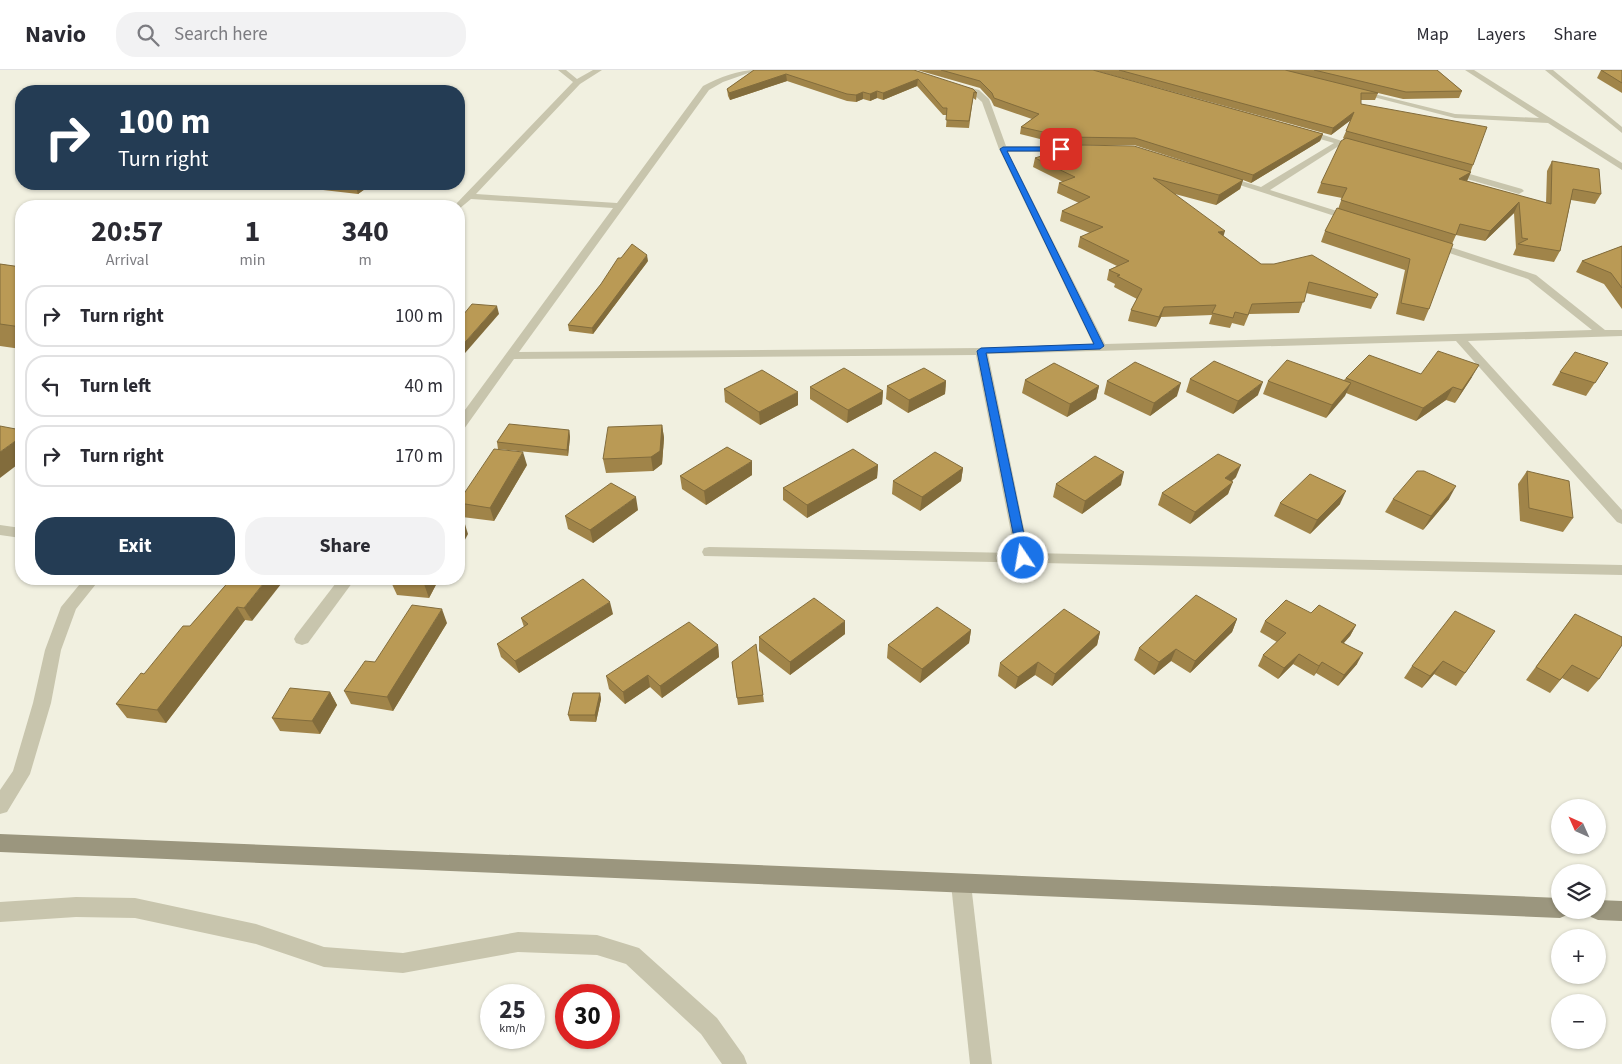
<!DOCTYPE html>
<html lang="en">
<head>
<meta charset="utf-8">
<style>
	body { margin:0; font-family:"Source Sans 3",sans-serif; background:#f2f2f3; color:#2b2b33; height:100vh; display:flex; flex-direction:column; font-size:19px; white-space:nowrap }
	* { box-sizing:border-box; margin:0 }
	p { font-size:16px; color:#7c7c81 }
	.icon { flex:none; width:28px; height:28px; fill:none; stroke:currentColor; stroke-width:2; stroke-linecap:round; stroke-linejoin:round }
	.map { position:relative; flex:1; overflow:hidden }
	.drawer { position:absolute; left:15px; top:130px; width:450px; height:385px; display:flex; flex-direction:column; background:#fff; border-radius:20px; box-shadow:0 1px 4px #0004 }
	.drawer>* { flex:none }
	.banner { position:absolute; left:15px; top:15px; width:450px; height:105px; border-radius:20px; box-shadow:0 1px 4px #0004; background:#243c54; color:#fff; overflow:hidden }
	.needle { width:32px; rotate:315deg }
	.tools { position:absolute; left:1551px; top:729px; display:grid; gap:10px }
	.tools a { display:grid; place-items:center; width:55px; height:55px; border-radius:50%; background:#fff; box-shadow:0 1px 4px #0004; font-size:25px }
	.speed { position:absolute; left:480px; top:914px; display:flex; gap:10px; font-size:25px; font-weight:700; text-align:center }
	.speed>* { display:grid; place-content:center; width:65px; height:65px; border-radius:50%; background:#fff; box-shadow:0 1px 4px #0004; line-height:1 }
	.speed small { font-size:12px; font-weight:400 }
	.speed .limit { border:8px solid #d22; background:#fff; color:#111 }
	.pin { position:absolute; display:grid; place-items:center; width:42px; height:42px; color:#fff; margin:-21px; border-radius:10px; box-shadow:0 2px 8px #0006 }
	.me { position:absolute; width:55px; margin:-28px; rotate:348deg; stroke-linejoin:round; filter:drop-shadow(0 0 4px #0008) }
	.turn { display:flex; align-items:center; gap:18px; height:105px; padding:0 20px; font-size:22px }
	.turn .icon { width:65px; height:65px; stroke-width:2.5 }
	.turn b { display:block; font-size:35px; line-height:42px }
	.eta { display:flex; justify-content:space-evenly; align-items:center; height:85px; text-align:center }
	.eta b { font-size:30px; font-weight:700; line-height:35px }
	.primary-button { display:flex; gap:10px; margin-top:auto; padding:10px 20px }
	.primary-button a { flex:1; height:58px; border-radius:20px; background:#243c54; color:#fff; font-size:20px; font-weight:700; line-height:58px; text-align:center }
	.primary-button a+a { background:#f2f2f3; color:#2b2b33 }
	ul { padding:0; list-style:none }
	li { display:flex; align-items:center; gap:15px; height:62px; margin:0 10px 8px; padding:0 10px; border:2px solid #e1e1e2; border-radius:20px }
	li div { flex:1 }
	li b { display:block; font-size:19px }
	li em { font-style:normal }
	header { display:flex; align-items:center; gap:30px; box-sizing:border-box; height:70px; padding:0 25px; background:#fff; border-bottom:1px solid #e1e1e2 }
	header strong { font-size:24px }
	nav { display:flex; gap:28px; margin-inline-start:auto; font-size:18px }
	.search { width:350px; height:45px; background:#f2f2f3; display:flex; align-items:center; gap:12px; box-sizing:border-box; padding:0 18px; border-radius:20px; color:#7c7c81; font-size:19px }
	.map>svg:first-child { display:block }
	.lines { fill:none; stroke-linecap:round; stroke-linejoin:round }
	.street { fill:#c8c5ad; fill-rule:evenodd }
	.secondary { fill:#9b967e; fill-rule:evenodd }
	.wall { fill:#a08449 }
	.shaded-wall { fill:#826c3c }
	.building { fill:#ba9a55; stroke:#826c3c }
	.route { fill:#1a73e8; stroke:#114b97 }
</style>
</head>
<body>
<header>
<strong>Navio</strong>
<div class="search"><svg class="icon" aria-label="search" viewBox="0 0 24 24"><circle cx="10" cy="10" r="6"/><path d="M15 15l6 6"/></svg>Search here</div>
<nav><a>Map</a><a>Layers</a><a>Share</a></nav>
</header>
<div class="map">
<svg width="1622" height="994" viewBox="0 0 1622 994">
	<rect width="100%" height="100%" fill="#f1f0e0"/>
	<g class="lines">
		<!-- street -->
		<g class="street">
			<path d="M558 0H566L577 9 593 0H602L580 14 476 124 617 133 703 16C720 7 738 0 757 0L723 12 709 20 519 282 981 278 1093 274 999 79 982 32 973 24 956 19 955 17 959 15 979 20 989 29 1006 76H1084L1088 79 1084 82H1008L1105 274 1592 260 1528 209 1428 176 1427 174 1432 171 1536 205 1605 260H1622V266L1468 271 1622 440V454L1617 452 1456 271 988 284 1029 483 1622 495V505L704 486 702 482 704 478 709 477 1015 483 976 285 514 289 464 359 459 360V348L613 138 471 129 459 139V136H454L573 12Z"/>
			<polygon points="1465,0 1474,0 1622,93 1622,100 1548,53 1455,48 1354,22 1358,20 1455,44 1539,48"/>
			<polygon points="1545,0 1553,0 1622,57 1622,63"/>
			<polygon points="1299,59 1305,59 1345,72 1270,120 1356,147 1356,151 1350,151 1218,108 1222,105 1261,117 1334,73 1299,63"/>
			<polygon points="1449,98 1522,119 1524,121 1519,124 1446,103 1446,99"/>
			<polygon points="0,455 21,458 21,468 0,465"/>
			<polygon points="84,509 100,509 76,539 61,580 51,633 30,704 7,742 0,744 0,720 13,701 33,633 45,580 61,537"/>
			<polygon points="339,509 355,509 308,573 302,575 296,573 294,569 296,565"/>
			<polygon points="961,805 968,807 971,814 992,994 970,994 951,814 954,807"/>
			<polygon points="76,827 135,828 256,854 324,877 403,883 518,862 597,865 639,878 717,948 744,986 747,994 722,994 701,964 626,894 597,885 518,882 403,903 324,897 256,874 135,848 76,847 0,852 0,832"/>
		</g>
		<!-- secondary -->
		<g class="secondary">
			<polygon points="0,764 1560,828 1560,840 1569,840 1567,845 1560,848 0,782"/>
			<polygon points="1598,830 1622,831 1622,851 1598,850 1591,847 1588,840 1598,840"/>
		</g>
	</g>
	<!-- wall -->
	<g class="wall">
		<polygon points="754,0 914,0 977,23 976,30 973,28 969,58 946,57 947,45 943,45 917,16 883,30 877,28 870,31 863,29 856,32 847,31 787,11 730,30 728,26 727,19"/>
		<polygon points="917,0 1093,0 1323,64 1320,71 1251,113 1243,110 1240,119 1216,135 1175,124 1223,166 1261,194 1378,224 1371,239 1306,223 1299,243 1249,244 1244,256 1232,253 1230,258 1209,254 1212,245 1161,247 1156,257 1128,251 1131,240 1137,229 1114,217 1115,214 1107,210 1109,200 1117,196 1078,177 1080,167 1090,163 1060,151 1062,141 1079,133 1057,123 1059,113 1063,112 1033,97 1035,88 1190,93 1134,75 1064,75 1020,64 1021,57 1032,49 994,36 991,30 980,18"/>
		<polygon points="1093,0 1437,0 1462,21 1459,28 1403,29 1378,23 1375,30 1361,30 1361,34 1473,95 1467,111 1546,133 1547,101 1552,91 1601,124 1595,134 1571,130 1560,181 1554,192 1513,185 1516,178 1514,143 1485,171 1456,165 1452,174 1429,239 1424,251 1396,244 1405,200 1321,172 1325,161 1338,139 1342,128 1317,123 1321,113 1344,69 1343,68 1351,50 1331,65"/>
		<polygon points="1601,0 1622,0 1622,23 1597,8"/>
		<polygon points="271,114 372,114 358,124"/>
		<polygon points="1622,176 1622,239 1604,214 1576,202 1582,191"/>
		<polygon points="648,191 593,264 569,261 568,255"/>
		<polygon points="0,194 21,197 21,279 0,276"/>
		<polygon points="1608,293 1586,326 1552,315 1560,302"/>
		<polygon points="1421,304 1472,307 1455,333 1446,330 1416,351 1346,323 1326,348 1263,324 1268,311 1344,310 1346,308"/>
		<polygon points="1190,309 1258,325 1233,344 1186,322"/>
		<polygon points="1025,310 1099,316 1096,329 1067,347 1022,323"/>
		<polygon points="946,311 945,324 908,343 886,329 887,316"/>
		<polygon points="1107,311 1177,326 1150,346 1104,324"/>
		<polygon points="810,317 883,321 882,334 847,353 810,329"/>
		<polygon points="724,319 798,335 760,355 725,332"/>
		<polygon points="662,355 664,368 662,394 653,401 606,403 603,389"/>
		<polygon points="569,360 570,367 568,386 498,379 497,372"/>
		<polygon points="527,395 494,451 462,447 459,438 459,431"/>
		<polygon points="878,395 877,408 807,448 783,430 783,418"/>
		<polygon points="963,398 961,411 920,441 892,424 893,411"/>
		<polygon points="1527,401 1573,448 1563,462 1520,451 1518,414"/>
		<polygon points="752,405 706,435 682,419 680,406"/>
		<polygon points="1236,407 1231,412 1228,424 1190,454 1158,435 1162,423"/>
		<polygon points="1056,414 1121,415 1082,444 1053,427"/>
		<polygon points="1393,429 1449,429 1423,460 1385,442"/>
		<polygon points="1280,433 1340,434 1310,464 1274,446"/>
		<polygon points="638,440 593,473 568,459 565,446"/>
		<polygon points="231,509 252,551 245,550 166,653 127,648 116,634 190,556"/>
		<polygon points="393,509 439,509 429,528 397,525 391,512"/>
		<polygon points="1311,543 1356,555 1350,566 1344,573 1357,594 1338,616 1316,603 1314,606 1293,594 1278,609 1258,596 1263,585 1277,572 1260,562 1265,551"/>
		<polygon points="613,544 519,603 501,587 497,574 524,557 521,548"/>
		<polygon points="1575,544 1599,609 1588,622 1562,608 1550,623 1526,610"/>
		<polygon points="1237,549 1232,562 1190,603 1171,591 1154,605 1134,590 1139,578"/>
		<polygon points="447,553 393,641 351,634 344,621 375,592"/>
		<polygon points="971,560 969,573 920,613 887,588 888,575"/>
		<polygon points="1495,561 1456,616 1434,604 1422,618 1404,608 1412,596"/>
		<polygon points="1100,562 1097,575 1052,616 1035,605 1015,619 998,606 1000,593"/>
		<polygon points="845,564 790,605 759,581 759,567"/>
		<polygon points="718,575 719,587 662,628 650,617 625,634 609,619 606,606"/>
		<polygon points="732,592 763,625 764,632 738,635"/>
		<polygon points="330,622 337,635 320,664 280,661 272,648"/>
		<polygon points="600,623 601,629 596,652 570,651 568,645"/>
	</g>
	<!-- shaded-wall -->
	<g class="shaded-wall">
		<polygon points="786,4 787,11 730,30 729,23"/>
		<polygon points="918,9 917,16 883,30 883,23"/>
		<polygon points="877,21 877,28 870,31 870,24"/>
		<polygon points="863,22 863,29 856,32 856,25"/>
		<polygon points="1354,42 1352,49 1331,65 1333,58"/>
		<polygon points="1323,64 1320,71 1251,113 1253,105"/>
		<polygon points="1471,102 1467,111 1459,109"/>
		<polygon points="1243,110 1240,119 1216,135 1219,125"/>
		<polygon points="355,114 372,114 358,124"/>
		<polygon points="1519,132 1514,143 1485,171 1490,161"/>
		<polygon points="1225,161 1222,171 1218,162"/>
		<polygon points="647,185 648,191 593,264 592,258"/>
		<polygon points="497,236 499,244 459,290 459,279"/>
		<polygon points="1164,237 1161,247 1156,257 1159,247"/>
		<polygon points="1479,295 1472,307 1455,333 1462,320"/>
		<polygon points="946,311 945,324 908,343 909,330"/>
		<polygon points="1263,312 1258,325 1233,344 1238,331"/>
		<polygon points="1181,313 1177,326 1150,346 1154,333"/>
		<polygon points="1351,313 1345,326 1326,348 1332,335"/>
		<polygon points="1099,316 1096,329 1067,347 1070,334"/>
		<polygon points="1453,317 1446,330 1416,351 1423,338"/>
		<polygon points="883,321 882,334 847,353 848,340"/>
		<polygon points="798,322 798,335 760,355 759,342"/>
		<polygon points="662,355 664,368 662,394 653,401 651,387"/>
		<polygon points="569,360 570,367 568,386 567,380"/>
		<polygon points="21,367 21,392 0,408 0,382"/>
		<polygon points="523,382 527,395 494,451 490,438"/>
		<polygon points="752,391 752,405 706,435 704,421"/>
		<polygon points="878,395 877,408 807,448 807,435"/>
		<polygon points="1241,395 1236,407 1221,420 1225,408"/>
		<polygon points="963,398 961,411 920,441 922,427"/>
		<polygon points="1124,402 1121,415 1082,444 1085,431"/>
		<polygon points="1233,412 1228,424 1190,454 1195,442"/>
		<polygon points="1456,416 1449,429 1423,460 1431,446"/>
		<polygon points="1346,421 1340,434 1310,464 1317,450"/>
		<polygon points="636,427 638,440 593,473 590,460"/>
		<polygon points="464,451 468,464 459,481 459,460"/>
		<polygon points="267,509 285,509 252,551 244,538"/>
		<polygon points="427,509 439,509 429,528 424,514"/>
		<polygon points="610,532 613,544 519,603 515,591"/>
		<polygon points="237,537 245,550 166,653 157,640"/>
		<polygon points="442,539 447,553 393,641 387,627"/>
		<polygon points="1237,549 1232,562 1190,603 1195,591"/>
		<polygon points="845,551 845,564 790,605 790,592"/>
		<polygon points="1356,555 1350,566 1335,582 1341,572"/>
		<polygon points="971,560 969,573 920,613 922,599"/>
		<polygon points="1100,562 1097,575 1052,616 1055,604"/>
		<polygon points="718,575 719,587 662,628 660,616"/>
		<polygon points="1176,579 1171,591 1154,605 1159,592"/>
		<polygon points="1363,583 1357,594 1338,616 1344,605"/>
		<polygon points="1299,584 1293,594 1278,609 1284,598"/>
		<polygon points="1443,591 1434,604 1422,618 1430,606"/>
		<polygon points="1038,592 1035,605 1015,619 1018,607"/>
		<polygon points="1322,592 1316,603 1314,606 1319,596"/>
		<polygon points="648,605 650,617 625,634 623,622"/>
		<polygon points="330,622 337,635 320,664 312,651"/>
		<polygon points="600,623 601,629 596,652 595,645"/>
	</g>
	<!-- building -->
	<g class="building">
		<polygon points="754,0 914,0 973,19 977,23 974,22 969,51 946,50 947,38 943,38 918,9 883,23 877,21 870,24 863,22 856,25 847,24 786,4 729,23 727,19"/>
		<polygon points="941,0 1093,0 1323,64 1253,105 1135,68 1065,67 1021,57 1039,44 994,28 992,23 980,11"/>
		<polygon points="1119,0 1285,0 1378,23 1361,23 1361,34 1487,57 1473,95 1346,61 1354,42 1333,58"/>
		<polygon points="1314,0 1437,0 1462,21 1406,22"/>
		<polygon points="1601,0 1622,0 1622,13"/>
		<polygon points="1346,68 1471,102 1459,109 1551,134 1552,91 1599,99 1601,124 1573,119 1560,181 1518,174 1528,169 1522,168 1519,132 1490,161 1460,154 1456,165 1341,130 1347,118 1321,113 1341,71"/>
		<polygon points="1076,75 1134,76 1243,110 1219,125 1153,108 1225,161 1218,162 1261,194 1274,194 1312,185 1378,224 1376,228 1309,212 1304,232 1252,234 1248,245 1235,242 1233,248 1212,243 1216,235 1164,237 1159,247 1131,240 1142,219 1117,206 1120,205 1109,200 1129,191 1080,167 1103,157 1062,141 1090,127 1059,113 1075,107 1035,88"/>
		<polygon points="1337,138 1453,174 1429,239 1401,233 1410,189 1325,161"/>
		<polygon points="632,174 647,185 592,258 568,255 601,214 618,188 621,188"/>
		<polygon points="1622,176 1622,218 1611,203 1582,191"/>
		<polygon points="0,194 21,197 21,257 0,254"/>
		<polygon points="472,234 497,236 459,279 459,250"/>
		<polygon points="1438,281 1479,295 1462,320 1453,317 1423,338 1346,308 1369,285 1421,304"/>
		<polygon points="1575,282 1608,293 1595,313 1560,302"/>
		<polygon points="1287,290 1351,313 1332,335 1268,311"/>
		<polygon points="1214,291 1263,312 1238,331 1190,309"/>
		<polygon points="1135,292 1181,313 1154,333 1107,311"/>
		<polygon points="1054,293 1099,316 1070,334 1025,310"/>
		<polygon points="844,298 883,321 848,340 810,317"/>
		<polygon points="924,298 946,311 909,330 887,316"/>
		<polygon points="762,300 798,322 759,342 724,319"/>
		<polygon points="509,354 569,360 567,380 497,372"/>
		<polygon points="662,355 660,381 651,387 603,389 608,357"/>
		<polygon points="0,356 21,360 21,367 0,382"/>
		<polygon points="727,377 752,391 704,421 680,406"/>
		<polygon points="494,379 523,382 490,438 459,433 459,431"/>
		<polygon points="853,379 878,395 807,435 783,418"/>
		<polygon points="935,382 963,398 922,427 893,411"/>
		<polygon points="1218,384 1241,395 1225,408 1233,412 1195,442 1162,423"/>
		<polygon points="1095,386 1124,402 1085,431 1056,414"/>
		<polygon points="1417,401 1424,401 1456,416 1431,446 1393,429"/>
		<polygon points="1527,401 1569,411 1573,448 1529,438"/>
		<polygon points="1310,404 1346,421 1317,450 1280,433"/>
		<polygon points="611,413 636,427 590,460 565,446"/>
		<polygon points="459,450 464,451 459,460"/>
		<polygon points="231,509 267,509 244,538 237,537 157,640 116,634 141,603 144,604 183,556 190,556"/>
		<polygon points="393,509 427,509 424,514 391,512"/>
		<polygon points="583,509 610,532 515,591 497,574 528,554 521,548"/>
		<polygon points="1196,525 1237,549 1195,591 1176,579 1159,592 1139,578"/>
		<polygon points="814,528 845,551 790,592 759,567"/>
		<polygon points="1286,530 1311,543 1319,535 1356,555 1341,572 1363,583 1344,605 1322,592 1319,596 1299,584 1284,598 1263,585 1286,563 1265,551"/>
		<polygon points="412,535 442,539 387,627 344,621 365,591 375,592"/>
		<polygon points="937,537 971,560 922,599 888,575"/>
		<polygon points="1064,539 1100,562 1055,604 1038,592 1018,607 1000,593"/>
		<polygon points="1455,541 1495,561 1465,603 1443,591 1430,606 1412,596"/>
		<polygon points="1575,544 1622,567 1622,575 1599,609 1572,595 1560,610 1536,597"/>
		<polygon points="689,552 718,575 660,616 648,605 623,622 606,606"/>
		<polygon points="756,574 763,625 737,628 732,592"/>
		<polygon points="290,618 330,622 312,651 272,648"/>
		<polygon points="573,623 600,623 595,645 568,645"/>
	</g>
	<!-- route -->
	<polygon class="route" points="1003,77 1061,77 1064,79 1061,81 1007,81 1104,276 1100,279 986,283 1029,488 1023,492 1018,488 977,281 981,278 1094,274 1000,79"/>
</svg>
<div class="tools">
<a><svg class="needle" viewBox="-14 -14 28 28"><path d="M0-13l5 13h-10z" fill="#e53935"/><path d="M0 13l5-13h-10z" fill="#7c7c81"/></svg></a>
<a><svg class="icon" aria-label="layers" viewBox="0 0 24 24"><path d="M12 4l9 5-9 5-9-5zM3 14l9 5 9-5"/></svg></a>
<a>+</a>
<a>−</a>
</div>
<div class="speed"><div>25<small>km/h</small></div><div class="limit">30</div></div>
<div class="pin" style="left:1061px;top:79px;background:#d93025"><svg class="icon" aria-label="arrive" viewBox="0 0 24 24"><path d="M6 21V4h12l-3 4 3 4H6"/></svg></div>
<svg class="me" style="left:1023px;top:488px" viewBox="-20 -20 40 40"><circle r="17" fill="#1a73e8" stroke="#fff" stroke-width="3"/><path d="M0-11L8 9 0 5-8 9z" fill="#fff"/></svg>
<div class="banner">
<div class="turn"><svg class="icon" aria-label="right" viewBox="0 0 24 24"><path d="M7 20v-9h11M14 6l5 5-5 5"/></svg><div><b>100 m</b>Turn right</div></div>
</div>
<section class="drawer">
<div class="eta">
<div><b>20:57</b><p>Arrival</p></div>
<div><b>1</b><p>min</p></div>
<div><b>340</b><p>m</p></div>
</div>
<ul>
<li><svg class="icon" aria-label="right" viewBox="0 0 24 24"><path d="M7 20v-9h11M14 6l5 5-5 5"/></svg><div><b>Turn right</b></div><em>100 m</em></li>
<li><svg class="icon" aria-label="left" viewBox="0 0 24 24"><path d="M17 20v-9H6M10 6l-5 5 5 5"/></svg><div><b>Turn left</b></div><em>40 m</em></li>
<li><svg class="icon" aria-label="right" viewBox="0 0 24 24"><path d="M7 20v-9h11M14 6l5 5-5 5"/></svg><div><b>Turn right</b></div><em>170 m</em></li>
</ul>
<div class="primary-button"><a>Exit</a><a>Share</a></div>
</section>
</div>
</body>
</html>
